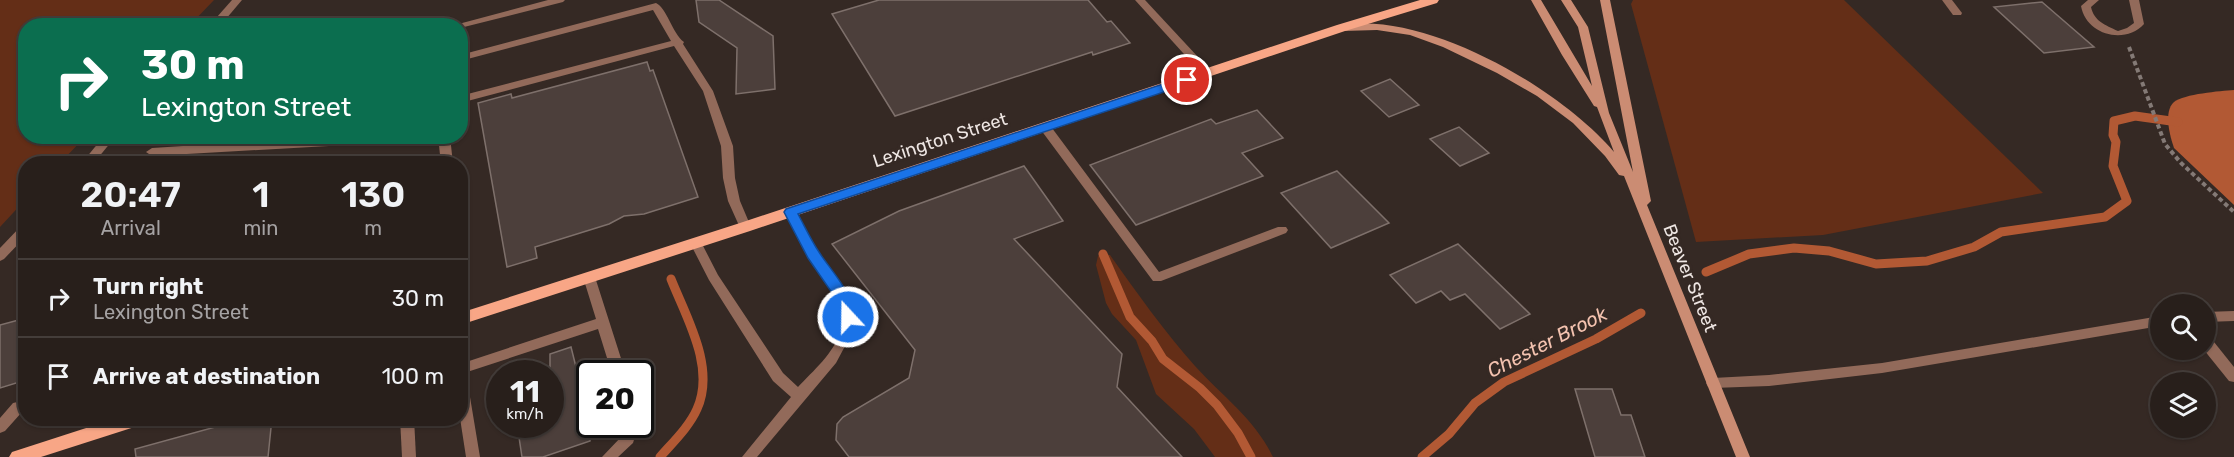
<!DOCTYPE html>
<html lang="en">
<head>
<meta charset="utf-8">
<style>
	body { margin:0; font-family:Rubik,sans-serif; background:#302724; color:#f1f3f6; height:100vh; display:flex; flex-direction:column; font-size:22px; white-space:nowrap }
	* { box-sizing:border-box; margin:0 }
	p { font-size:20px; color:#a5a2a3 }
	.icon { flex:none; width:33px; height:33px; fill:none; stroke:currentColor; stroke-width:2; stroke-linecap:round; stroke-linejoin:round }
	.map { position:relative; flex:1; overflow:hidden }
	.details { position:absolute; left:18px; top:156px; width:450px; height:270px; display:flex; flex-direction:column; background:#281f1b; border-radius:24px; box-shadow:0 2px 4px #0004,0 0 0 2px #443d3a }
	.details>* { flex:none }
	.hud { position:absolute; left:18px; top:18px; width:450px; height:126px; border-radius:24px; box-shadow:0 2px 4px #0004,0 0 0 2px #443d3a; background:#0b6e4f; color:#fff; overflow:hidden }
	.tools { position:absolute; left:2150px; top:294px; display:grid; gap:12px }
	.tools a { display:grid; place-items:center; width:66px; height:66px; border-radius:50%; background:#281f1b; box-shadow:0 2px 4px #0004,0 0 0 2px #443d3a; font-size:30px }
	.speed { position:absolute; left:486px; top:360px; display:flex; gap:12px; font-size:30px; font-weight:700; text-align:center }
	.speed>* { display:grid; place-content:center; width:78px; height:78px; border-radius:50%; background:#281f1b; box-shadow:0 2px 4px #0004,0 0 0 2px #443d3a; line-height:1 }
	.speed small { font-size:15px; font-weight:400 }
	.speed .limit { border:3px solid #111; border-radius:9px; background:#fff; color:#111 }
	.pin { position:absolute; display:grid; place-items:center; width:51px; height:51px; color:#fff; margin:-26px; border:3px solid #fff; border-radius:50%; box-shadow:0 2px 6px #0007 }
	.me { position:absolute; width:66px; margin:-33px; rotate:339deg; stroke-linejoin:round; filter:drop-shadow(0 0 4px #0008) }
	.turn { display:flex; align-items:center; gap:21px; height:126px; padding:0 24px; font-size:27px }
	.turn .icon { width:78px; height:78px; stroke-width:2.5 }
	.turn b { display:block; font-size:42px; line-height:51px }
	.eta { display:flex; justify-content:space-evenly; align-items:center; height:102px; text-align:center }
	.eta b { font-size:36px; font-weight:600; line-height:42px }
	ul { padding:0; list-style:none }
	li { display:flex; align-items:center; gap:18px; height:78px; padding:0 24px; border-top:2px solid #443d3a }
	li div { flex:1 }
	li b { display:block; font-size:22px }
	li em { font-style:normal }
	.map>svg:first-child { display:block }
	.green { fill:#642e17 }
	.water { fill:#b25934 }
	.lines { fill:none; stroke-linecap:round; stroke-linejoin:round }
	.stream { stroke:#b25934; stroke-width:9 }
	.building { fill:#4c3f3b; stroke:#7e706b; stroke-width:1.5 }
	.path { stroke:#847a76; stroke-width:4; stroke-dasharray:4.5 3; stroke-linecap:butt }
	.service { fill:#926a5a; fill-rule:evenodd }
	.tertiary { fill:#926a5a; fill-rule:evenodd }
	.secondary { fill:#cb8c73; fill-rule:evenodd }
	.primary { fill:#f8a686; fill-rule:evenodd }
	.route { fill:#1a73e8; stroke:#114b97; stroke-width:1.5 }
	.labels { text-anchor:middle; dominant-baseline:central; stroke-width:6; stroke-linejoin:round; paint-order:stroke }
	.street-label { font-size:18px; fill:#eee6e3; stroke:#352924 }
	.water-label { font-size:20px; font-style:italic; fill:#f3c2af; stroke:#352924 }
</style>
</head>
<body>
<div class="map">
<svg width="2234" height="457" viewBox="0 0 2234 457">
	<rect width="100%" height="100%" fill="#352924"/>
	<!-- green -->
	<g class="green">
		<polygon points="0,0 214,0 190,25 26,26 26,136 85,137 60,163 26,164 25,200 0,227"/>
		<polygon points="1633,0 1844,0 2043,193 1823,235 1696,242 1631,4"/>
		<path d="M1103 254 1110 255C1137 293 1164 331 1195 366 1223 397 1254 418 1273 457H1215L1194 429 1156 394 1136 340 1112 314 1106 303 1096 265 1098 256Z"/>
	</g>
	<!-- water -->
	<path class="water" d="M2234 90V205L2174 148C2170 136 2163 112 2174 102 2184 94 2220 91 2234 90Z"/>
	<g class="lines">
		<!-- stream -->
		<g class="stream">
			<polyline points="1103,254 1130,317 1152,341 1163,359 1200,388 1217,405 1238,433 1251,457"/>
			<polyline points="1706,272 1749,254 1794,248 1829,251 1876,264 1927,261 1974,247 2001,232 2105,217 2127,201 2113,166 2116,142 2113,135 2114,121 2135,116 2178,122"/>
			<path d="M660 457C673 442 689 427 697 409 716 367 686 317 671 279"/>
			<polyline points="1422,457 1449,434 1475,403 1504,382 1596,339 1641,313"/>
		</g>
	</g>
	<!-- building -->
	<g class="building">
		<polygon points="696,0 719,0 773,36 775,89 736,94 737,48 699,22"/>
		<polygon points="879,0 1088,0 1107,22 1111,21 1130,43 1093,55 1092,52 895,116 832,14"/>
		<polygon points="2042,2 2094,47 2044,53 1994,7"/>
		<polygon points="647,62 650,71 653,70 698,197 644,214 624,216 609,224 535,247 537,258 507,267 478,103 511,94 512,98"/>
		<polygon points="1390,79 1419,105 1389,117 1361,91"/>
		<polygon points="1257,110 1283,138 1242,153 1263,176 1136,225 1090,165 1211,119 1216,124"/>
		<polygon points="1459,127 1489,153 1460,166 1430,139"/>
		<polygon points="1024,166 1063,221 1014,239 1122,354 1117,387 1182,457 849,457 836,440 837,424 843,417 909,378 915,350 832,244 899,211"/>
		<polygon points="1337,171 1389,223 1331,248 1281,193"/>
		<polygon points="1458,244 1530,314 1500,329 1465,294 1450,300 1441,291 1416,303 1390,275"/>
		<polygon points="26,318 26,380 0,388 0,325"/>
		<polygon points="571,347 590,423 590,441 543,457 522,457 517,424 550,424 550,354"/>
		<polygon points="1575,389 1612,389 1621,415 1631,415 1645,457 1595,457"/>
		<polygon points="248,418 272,418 268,457 136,457 135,449"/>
	</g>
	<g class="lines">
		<!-- path -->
		<polyline class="path" points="2129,47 2165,144 2181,163 2234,212"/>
		<!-- service -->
		<g class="service">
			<polygon points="548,0 565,0 563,2 460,28 460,26 451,26"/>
			<polygon points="1135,0 1145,0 1211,71 1212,73 1211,75 1203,75"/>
			<polygon points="1942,0 1952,0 1962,13 1961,15 1953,15"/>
			<path d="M2088 0H2099L2091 7C2094 21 2105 25 2118 31L2127 28 2134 23 2129 0H2139L2144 24C2125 45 2086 35 2081 6Z"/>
			<path d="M656 3C667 8 672 33 684 42L683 44 713 91 733 146 735 178 740 201 751 227 749 230H741L728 201 723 178 721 146 703 91 674 46 460 103V96L671 41 653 10 460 61V55Z"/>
			<polygon points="1045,123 1049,124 1159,272 1278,227 1286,227 1288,230 1286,233 1161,281 1153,281 1041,130 1039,127"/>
			<polygon points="340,136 373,136 368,140 329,146 152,156 146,152 152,148"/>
			<polygon points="438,136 450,136 453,164 441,164"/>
			<path d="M791 208 795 209 818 253 847 294 852 305 854 317 852 333 836 363 757 457H742L791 397 773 381 709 280 690 243 692 240H700L718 275 783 373 798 387C813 371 834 353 840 332 848 301 822 281 808 258 799 243 793 227 785 212Z"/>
			<polygon points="589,272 593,274 595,277 626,374 612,374 598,329 461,374 465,375 467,379 480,457 466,457 460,418 460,364 596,319 583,277 585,274"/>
			<polygon points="2234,311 2234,321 2205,322 2205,312"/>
			<polygon points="2160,316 2160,326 1882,373 1769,386 1713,388 1708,387 1706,383 1708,379 1713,378 1769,375 1882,363"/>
			<polygon points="2205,336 2210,337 2234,367 2234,382 2229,381 2204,350"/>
			<polygon points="26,400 26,411 22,412 5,431 0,433 0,418 13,403"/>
			<polygon points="400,418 414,418 416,457 402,457"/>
			<polygon points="625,424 639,424 633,443 618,457 602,457 622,436"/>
		</g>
		<!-- tertiary -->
		<g class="tertiary">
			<polygon points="232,0 242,0 220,26 209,26"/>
			<polygon points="104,136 116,136 93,164 81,164"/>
			<polygon points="26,224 26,236 4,259 0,261 0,248 22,225"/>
		</g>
		<!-- secondary -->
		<path class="secondary" d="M1531 0H1541L1592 86 1578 27 1561 0H1571L1588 27 1609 113 1633 172 1600 0H1610L1651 201 1647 205 1750 457H1736L1624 176 1619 175 1605 156 1573 123 1537 96 1497 73 1443 47 1410 35 1377 30 1342 31 1337 28 1338 26C1423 8 1561 89 1614 152L1597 107 1594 106 1562 55Z"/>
		<!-- primary -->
		<g class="primary">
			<polygon points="1420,0 1439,0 1437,3 1345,31 750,231 460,325 460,313 740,223 1337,25"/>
			<polygon points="117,418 149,418 147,423 41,457 9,457 12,452"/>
		</g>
	</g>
	<!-- route -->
	<path class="route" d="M1187 76 1191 77V83L798 214C805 227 811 240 819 252 828 267 862 303 853 321H843L835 297 808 258 784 212 786 209Z"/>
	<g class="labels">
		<!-- street labels -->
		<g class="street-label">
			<text transform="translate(940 140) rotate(-18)">Lexington Street</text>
			<text transform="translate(1690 278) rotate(68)">Beaver Street</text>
		</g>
		<!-- water labels -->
		<g class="water-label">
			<text transform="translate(1547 342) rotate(-27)">Chester Brook</text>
		</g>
	</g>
</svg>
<div class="tools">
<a><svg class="icon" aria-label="search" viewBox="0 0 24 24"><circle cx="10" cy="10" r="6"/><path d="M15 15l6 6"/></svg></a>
<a><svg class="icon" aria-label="layers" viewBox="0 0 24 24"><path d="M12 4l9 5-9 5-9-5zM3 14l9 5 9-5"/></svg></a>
</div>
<div class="speed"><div>11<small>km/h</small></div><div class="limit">20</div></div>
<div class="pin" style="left:1187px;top:80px;background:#d93025"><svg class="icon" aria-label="arrive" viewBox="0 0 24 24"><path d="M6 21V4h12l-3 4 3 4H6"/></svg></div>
<svg class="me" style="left:848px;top:317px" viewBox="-20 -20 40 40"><circle r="17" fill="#1a73e8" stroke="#fff" stroke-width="3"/><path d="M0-11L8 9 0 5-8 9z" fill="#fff"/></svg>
<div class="hud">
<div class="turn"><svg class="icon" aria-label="right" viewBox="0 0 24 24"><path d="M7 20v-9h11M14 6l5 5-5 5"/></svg><div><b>30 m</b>Lexington Street</div></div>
</div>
<section class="details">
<div class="eta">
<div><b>20:47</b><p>Arrival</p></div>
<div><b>1</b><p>min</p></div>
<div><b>130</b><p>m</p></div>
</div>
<ul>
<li><svg class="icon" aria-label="right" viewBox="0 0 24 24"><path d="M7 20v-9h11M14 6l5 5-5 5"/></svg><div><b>Turn right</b><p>Lexington Street</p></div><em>30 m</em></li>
<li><svg class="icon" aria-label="arrive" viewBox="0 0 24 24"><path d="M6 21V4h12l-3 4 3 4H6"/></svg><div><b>Arrive at destination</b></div><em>100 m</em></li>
</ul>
</section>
</div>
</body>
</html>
